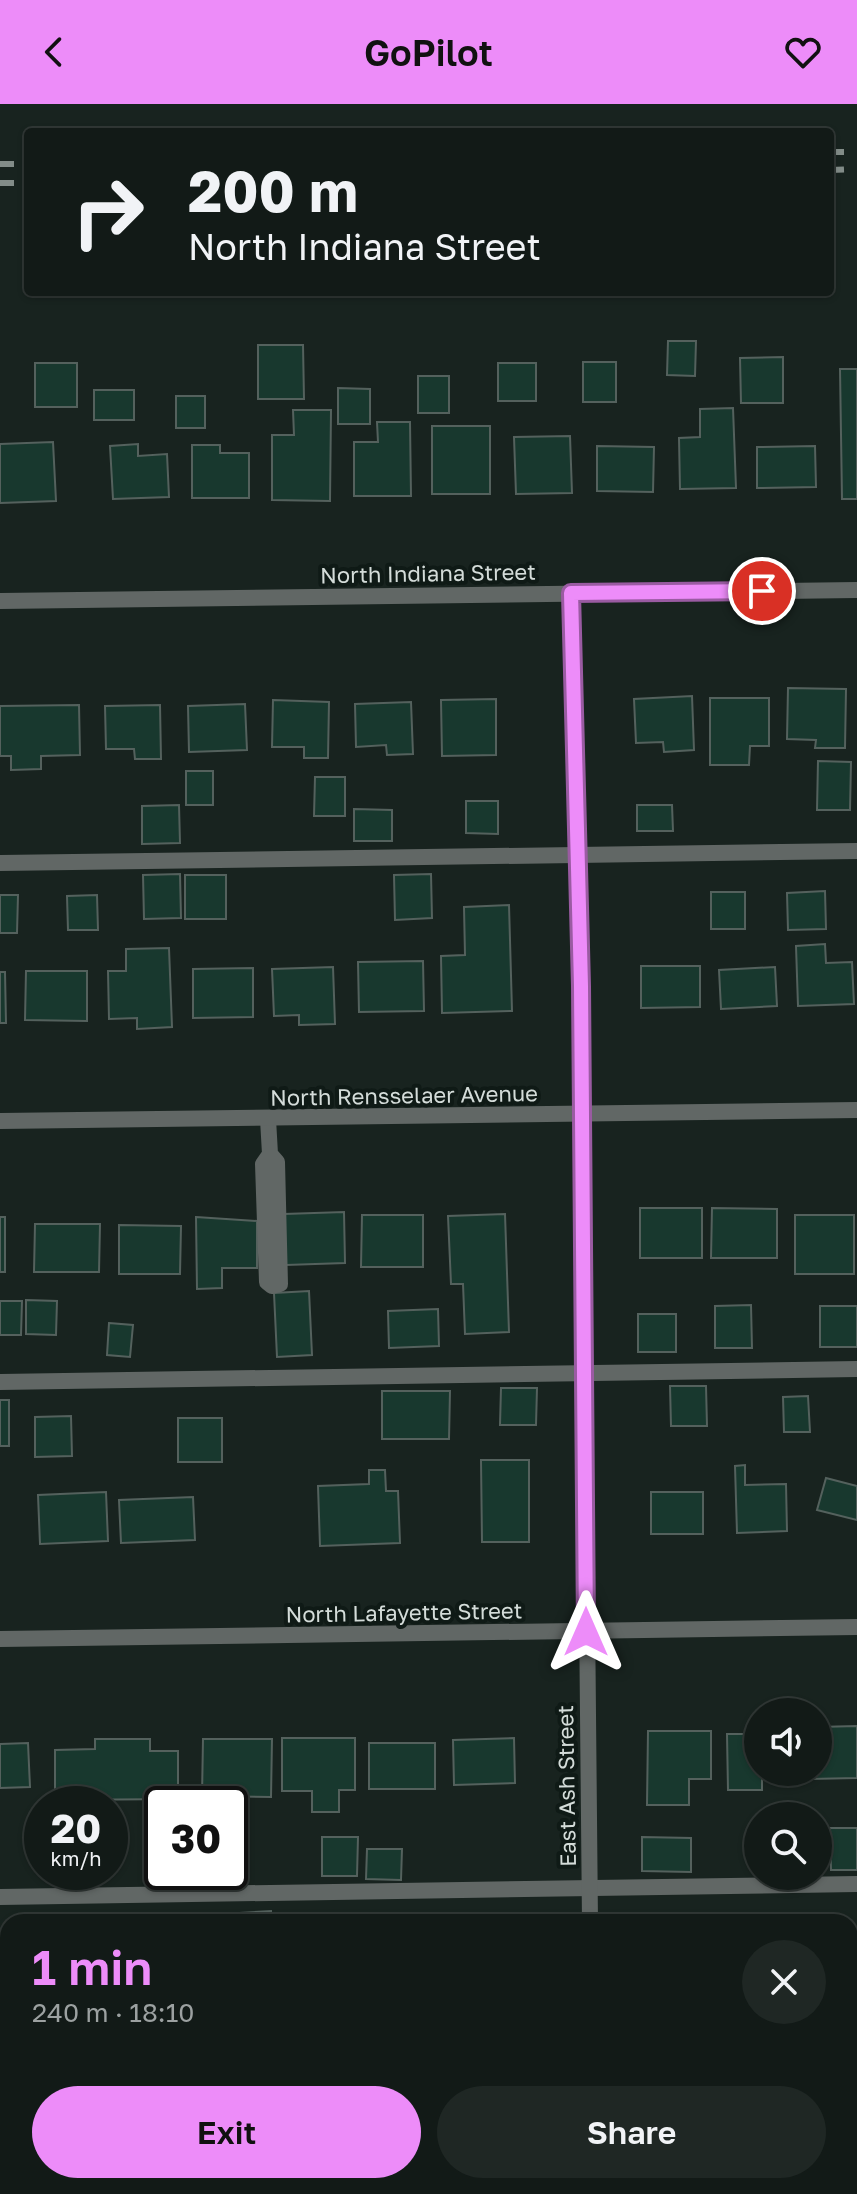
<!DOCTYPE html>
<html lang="en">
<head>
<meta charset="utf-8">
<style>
	body { margin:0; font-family:"Golos Text",sans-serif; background:#1f2724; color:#f1f3f6; height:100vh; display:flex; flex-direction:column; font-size:30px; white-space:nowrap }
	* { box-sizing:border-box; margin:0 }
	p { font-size:26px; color:#9ca1a1 }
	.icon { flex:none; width:44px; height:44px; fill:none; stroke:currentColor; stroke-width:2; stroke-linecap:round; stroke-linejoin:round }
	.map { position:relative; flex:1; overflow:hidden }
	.side { position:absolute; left:0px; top:1810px; width:858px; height:280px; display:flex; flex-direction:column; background:#121a17; border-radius:24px 24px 0 0; box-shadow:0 2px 6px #0004,0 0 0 2px #313836 }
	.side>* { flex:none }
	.guide { position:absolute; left:24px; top:24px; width:810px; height:168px; border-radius:8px; box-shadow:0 2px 6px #0004,0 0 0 2px #313836; background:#121a17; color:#f1f3f6; overflow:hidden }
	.tools { position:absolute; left:744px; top:1594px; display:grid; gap:16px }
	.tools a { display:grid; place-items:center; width:88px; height:88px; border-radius:50%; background:#121a17; box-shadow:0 2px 6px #0004,0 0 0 2px #313836; font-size:40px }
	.speed { position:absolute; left:24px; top:1682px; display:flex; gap:16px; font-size:40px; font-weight:700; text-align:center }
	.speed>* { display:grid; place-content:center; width:104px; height:104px; border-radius:50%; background:#121a17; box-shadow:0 2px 6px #0004,0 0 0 2px #313836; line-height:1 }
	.speed small { font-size:20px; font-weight:400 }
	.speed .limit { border:4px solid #111; border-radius:12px; background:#fff; color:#111 }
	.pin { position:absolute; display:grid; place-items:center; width:68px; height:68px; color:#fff; margin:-34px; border:4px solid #fff; border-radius:50%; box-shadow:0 2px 8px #0007 }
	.me { position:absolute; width:88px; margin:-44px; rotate:0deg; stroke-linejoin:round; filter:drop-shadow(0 0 6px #0008) }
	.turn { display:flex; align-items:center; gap:28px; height:168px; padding:0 32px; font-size:36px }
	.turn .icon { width:104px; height:104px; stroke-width:2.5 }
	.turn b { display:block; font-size:56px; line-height:68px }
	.round { display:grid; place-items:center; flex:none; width:84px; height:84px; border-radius:42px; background:#1f2724 }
	.head { display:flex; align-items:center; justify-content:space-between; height:136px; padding:0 32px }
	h1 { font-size:48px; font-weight:600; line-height:60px; color:#ed8cf9 }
	.action { display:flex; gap:16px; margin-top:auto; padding:16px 32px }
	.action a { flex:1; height:92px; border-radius:48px; background:#ed8cf9; color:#111; font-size:32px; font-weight:600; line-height:92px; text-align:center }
	.action a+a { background:#1f2724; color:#f1f3f6 }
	header { display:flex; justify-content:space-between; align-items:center; height:104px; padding:0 32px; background:#ed8cf9; color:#111; font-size:36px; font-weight:600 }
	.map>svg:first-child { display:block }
	.building { fill:#18382e; stroke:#54615d; stroke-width:2 }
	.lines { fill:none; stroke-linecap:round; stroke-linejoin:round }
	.lane { stroke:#616765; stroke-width:16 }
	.street { stroke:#616765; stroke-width:16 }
	.secondary { stroke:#868f8c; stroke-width:16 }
	.rail { stroke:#828c88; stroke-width:6; stroke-dasharray:14 14; stroke-linecap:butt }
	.route-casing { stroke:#9a5ba2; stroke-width:20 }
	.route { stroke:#ed8cf9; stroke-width:14 }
	.labels { text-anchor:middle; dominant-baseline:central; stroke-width:8; stroke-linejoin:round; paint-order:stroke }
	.street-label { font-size:22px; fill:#d4dcd9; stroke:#0f1a16 }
</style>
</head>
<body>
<header><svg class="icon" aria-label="back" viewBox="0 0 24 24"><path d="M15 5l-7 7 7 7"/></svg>GoPilot<svg class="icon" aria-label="heart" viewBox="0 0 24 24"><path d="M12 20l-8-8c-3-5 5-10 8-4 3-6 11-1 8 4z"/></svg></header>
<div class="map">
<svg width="857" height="2090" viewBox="0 0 857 2090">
	<rect width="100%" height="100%" fill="#18231f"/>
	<!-- building -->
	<g class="building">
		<polygon points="668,237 696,237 695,272 667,271"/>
		<polygon points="258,241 303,241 304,295 258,295"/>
		<polygon points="783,253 783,299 741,299 740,254"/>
		<rect x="583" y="258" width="33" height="40"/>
		<rect x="35" y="259" width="42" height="44"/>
		<rect x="498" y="259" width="38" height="38"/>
		<polygon points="840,265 857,265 857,395 842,395"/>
		<rect x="418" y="272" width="31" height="37"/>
		<polygon points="338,284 370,285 370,320 338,320"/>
		<rect x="94" y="286" width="40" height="30"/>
		<rect x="176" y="292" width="29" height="32"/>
		<polygon points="733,304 736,384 680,385 679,334 700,333 700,305"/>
		<polygon points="293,306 331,306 330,397 272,396 272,331 294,331"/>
		<polygon points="377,318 410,318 411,392 354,392 354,338 378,338"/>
		<rect x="432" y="322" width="58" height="68"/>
		<polygon points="570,332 572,389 516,390 514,333"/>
		<polygon points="53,338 56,397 0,399 0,340"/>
		<polygon points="138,340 138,352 167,350 169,393 113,395 110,342"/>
		<polygon points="192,341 220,341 220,349 249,349 249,394 192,394"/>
		<polygon points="597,342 654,343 653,388 597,387"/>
		<polygon points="815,342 816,383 757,384 757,343"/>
		<polygon points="788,584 846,585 845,644 815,644 816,636 787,635"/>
		<polygon points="692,592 694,646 664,648 663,638 636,639 634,595"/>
		<polygon points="710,594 769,594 769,642 750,642 749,661 710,661"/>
		<polygon points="496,595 496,651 442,652 441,596"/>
		<polygon points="273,596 329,598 328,654 304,654 304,643 272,643"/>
		<polygon points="411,598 413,650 387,651 386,641 356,643 355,600"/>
		<polygon points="245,600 247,646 189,648 188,602"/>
		<polygon points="79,601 80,651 41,652 41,665 11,666 11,652 0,652 0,602"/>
		<polygon points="160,601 161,655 135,655 134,645 106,645 105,602"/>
		<polygon points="818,657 851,658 850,706 817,706"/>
		<rect x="186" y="667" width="27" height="34"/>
		<polygon points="315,673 345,673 345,712 314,712"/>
		<polygon points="466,697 498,697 498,730 466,729"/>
		<polygon points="179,701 180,739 142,740 142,702"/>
		<polygon points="637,701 672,701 673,727 637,727"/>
		<polygon points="354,705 392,706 392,737 354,737"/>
		<polygon points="180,770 181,814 144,815 143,771"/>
		<polygon points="431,770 432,814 395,816 394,771"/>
		<rect x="185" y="771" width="41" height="44"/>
		<polygon points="825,787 826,825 788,826 787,789"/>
		<rect x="711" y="788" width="34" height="37"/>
		<polygon points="0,791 18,791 17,829 0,829"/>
		<polygon points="97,791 98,826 68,826 67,792"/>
		<polygon points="509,801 512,907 442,909 441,852 465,851 464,803"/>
		<polygon points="825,840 826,859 852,858 854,900 798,902 796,842"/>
		<polygon points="169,844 172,923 137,925 137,914 109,915 108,867 126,867 126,845"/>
		<polygon points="423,857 424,907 359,908 358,858"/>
		<polygon points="641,862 700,862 700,903 641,904"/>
		<polygon points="333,863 335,920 299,921 299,911 274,912 272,865"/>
		<polygon points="775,863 777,902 721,905 719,866"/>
		<polygon points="253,864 253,913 193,914 193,865"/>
		<polygon points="26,867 87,867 87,917 25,916"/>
		<polygon points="0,868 5,868 6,919 0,919"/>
		<rect x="640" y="1104" width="62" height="50"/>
		<polygon points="712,1104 777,1105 777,1154 711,1154"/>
		<polygon points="344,1108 345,1159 286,1161 284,1110"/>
		<polygon points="505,1110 509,1228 465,1230 463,1180 451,1180 448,1112"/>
		<polygon points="362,1111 423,1111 423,1163 361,1163"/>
		<rect x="795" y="1111" width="59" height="59"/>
		<rect x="0" y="1113" width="5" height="55"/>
		<polygon points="196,1113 257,1117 257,1164 222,1164 222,1184 197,1185"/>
		<polygon points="35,1120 100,1120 99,1168 34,1168"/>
		<polygon points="119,1121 181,1122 180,1170 119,1170"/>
		<polygon points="309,1187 312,1251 277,1253 274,1189"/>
		<polygon points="26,1196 57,1197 56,1231 26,1230"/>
		<polygon points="0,1197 22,1197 21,1231 0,1231"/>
		<polygon points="751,1201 752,1244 715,1244 715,1202"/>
		<rect x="820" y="1202" width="37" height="41"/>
		<polygon points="438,1205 439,1242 389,1244 388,1207"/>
		<rect x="638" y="1210" width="38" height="38"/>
		<polygon points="109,1219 133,1221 130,1253 107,1251"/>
		<polygon points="670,1282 706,1282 707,1322 671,1322"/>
		<polygon points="501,1284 537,1284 536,1321 500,1321"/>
		<polygon points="382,1287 450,1287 449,1335 382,1335"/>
		<polygon points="808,1292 810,1328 784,1328 783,1293"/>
		<rect x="0" y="1296" width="9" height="46"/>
		<polygon points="71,1312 72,1352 35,1353 35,1313"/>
		<rect x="178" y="1314" width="44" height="44"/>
		<polygon points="481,1356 529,1356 529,1438 482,1438"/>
		<polygon points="745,1361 745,1381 786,1380 787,1427 737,1429 735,1362"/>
		<polygon points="369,1366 385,1366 386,1387 398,1387 400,1439 320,1442 318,1382 369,1380"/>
		<polygon points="826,1374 857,1382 857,1416 817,1406"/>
		<polygon points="106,1388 108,1437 40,1440 38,1391"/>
		<rect x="651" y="1388" width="52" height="42"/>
		<polygon points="193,1393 195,1436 121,1439 119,1396"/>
		<polygon points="857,1622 857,1674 809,1675 809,1668 818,1668 818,1623"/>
		<polygon points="648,1627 711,1627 711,1675 689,1675 689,1701 647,1701"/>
		<polygon points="727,1630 758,1630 758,1668 785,1668 785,1675 762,1675 762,1686 728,1686"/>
		<polygon points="282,1634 355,1634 355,1686 339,1686 339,1708 312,1708 312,1687 282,1687"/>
		<polygon points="514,1634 515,1679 454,1681 453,1636"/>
		<polygon points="95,1635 150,1635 150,1647 178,1647 178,1695 55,1696 55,1646 95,1645"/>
		<polygon points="203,1635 272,1635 271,1693 202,1692"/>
		<polygon points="28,1639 30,1683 0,1684 0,1640"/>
		<rect x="369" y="1639" width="66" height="46"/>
		<polygon points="830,1724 857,1724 857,1766 831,1766"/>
		<polygon points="230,1731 239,1731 240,1774 200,1774 200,1768 230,1768"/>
		<polygon points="322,1733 358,1733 357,1772 322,1772"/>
		<polygon points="642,1733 691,1734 691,1768 642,1767"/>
		<polygon points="367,1745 402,1745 401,1776 366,1775"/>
		<polygon points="271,1807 272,1818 240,1818 240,1809"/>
		<polygon points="172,1809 172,1818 102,1818 102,1811"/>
		<rect x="850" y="1865" width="7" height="52"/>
		<polygon points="8,1889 8,1951 0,1951 0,1890"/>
	</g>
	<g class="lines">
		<!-- lane -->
		<g class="lane">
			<polyline points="0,759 857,747"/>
			<polyline points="268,1015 270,1050 263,1060 267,1178 272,1182 280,1180 277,1058 270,1050"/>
			<polyline points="0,1278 857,1265"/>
			<polyline points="0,1793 857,1780"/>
		</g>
		<!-- street -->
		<g class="street">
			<polyline points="571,489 581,882 590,1818"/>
			<polyline points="0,497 857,486"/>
			<polyline points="0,1017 857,1006"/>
			<polyline points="0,1535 857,1523"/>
		</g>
		<!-- secondary -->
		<g class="secondary">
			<polyline points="850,2047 857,2047"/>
			<polyline points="0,2058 8,2058"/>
		</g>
		<!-- rail -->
		<g class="rail">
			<polyline points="830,48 857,48"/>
			<polyline points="0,60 28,60"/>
			<polyline points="830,66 857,65"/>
			<polyline points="0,79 28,79"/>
		</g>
	</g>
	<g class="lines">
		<defs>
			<polyline id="route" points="586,1528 581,882 571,489 762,487"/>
		</defs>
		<!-- route casing -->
		<use href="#route" class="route-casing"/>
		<!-- route -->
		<use href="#route" class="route"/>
	</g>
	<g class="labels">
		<!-- street labels -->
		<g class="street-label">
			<text transform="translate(428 469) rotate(-1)">North Indiana Street</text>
			<text transform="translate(404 991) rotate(-1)">North Rensselaer Avenue</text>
			<text transform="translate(404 1508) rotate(-1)">North Lafayette Street</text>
			<text transform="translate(566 1682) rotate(-91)">East Ash Street</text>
		</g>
	</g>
</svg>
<div class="tools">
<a><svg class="icon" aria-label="sound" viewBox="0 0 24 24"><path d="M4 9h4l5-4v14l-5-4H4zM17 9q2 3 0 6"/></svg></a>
<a><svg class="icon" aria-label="search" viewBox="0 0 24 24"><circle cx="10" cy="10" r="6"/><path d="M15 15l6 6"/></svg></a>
</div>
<div class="speed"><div>20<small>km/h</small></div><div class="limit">30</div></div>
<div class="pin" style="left:762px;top:487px;background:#d93025"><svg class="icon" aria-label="arrive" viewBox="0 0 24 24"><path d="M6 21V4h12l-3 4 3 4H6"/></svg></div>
<svg class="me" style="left:586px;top:1528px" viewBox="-20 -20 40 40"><path d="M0-17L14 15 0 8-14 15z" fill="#ed8cf9" stroke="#fff" stroke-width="4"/></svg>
<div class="guide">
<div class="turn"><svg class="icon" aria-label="right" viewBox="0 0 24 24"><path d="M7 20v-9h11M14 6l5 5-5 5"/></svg><div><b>200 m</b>North Indiana Street</div></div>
</div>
<section class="side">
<div class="head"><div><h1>1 min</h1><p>240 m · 18:10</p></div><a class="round"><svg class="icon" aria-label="close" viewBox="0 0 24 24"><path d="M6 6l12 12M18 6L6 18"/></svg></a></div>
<div class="action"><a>Exit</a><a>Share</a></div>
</section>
</div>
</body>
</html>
